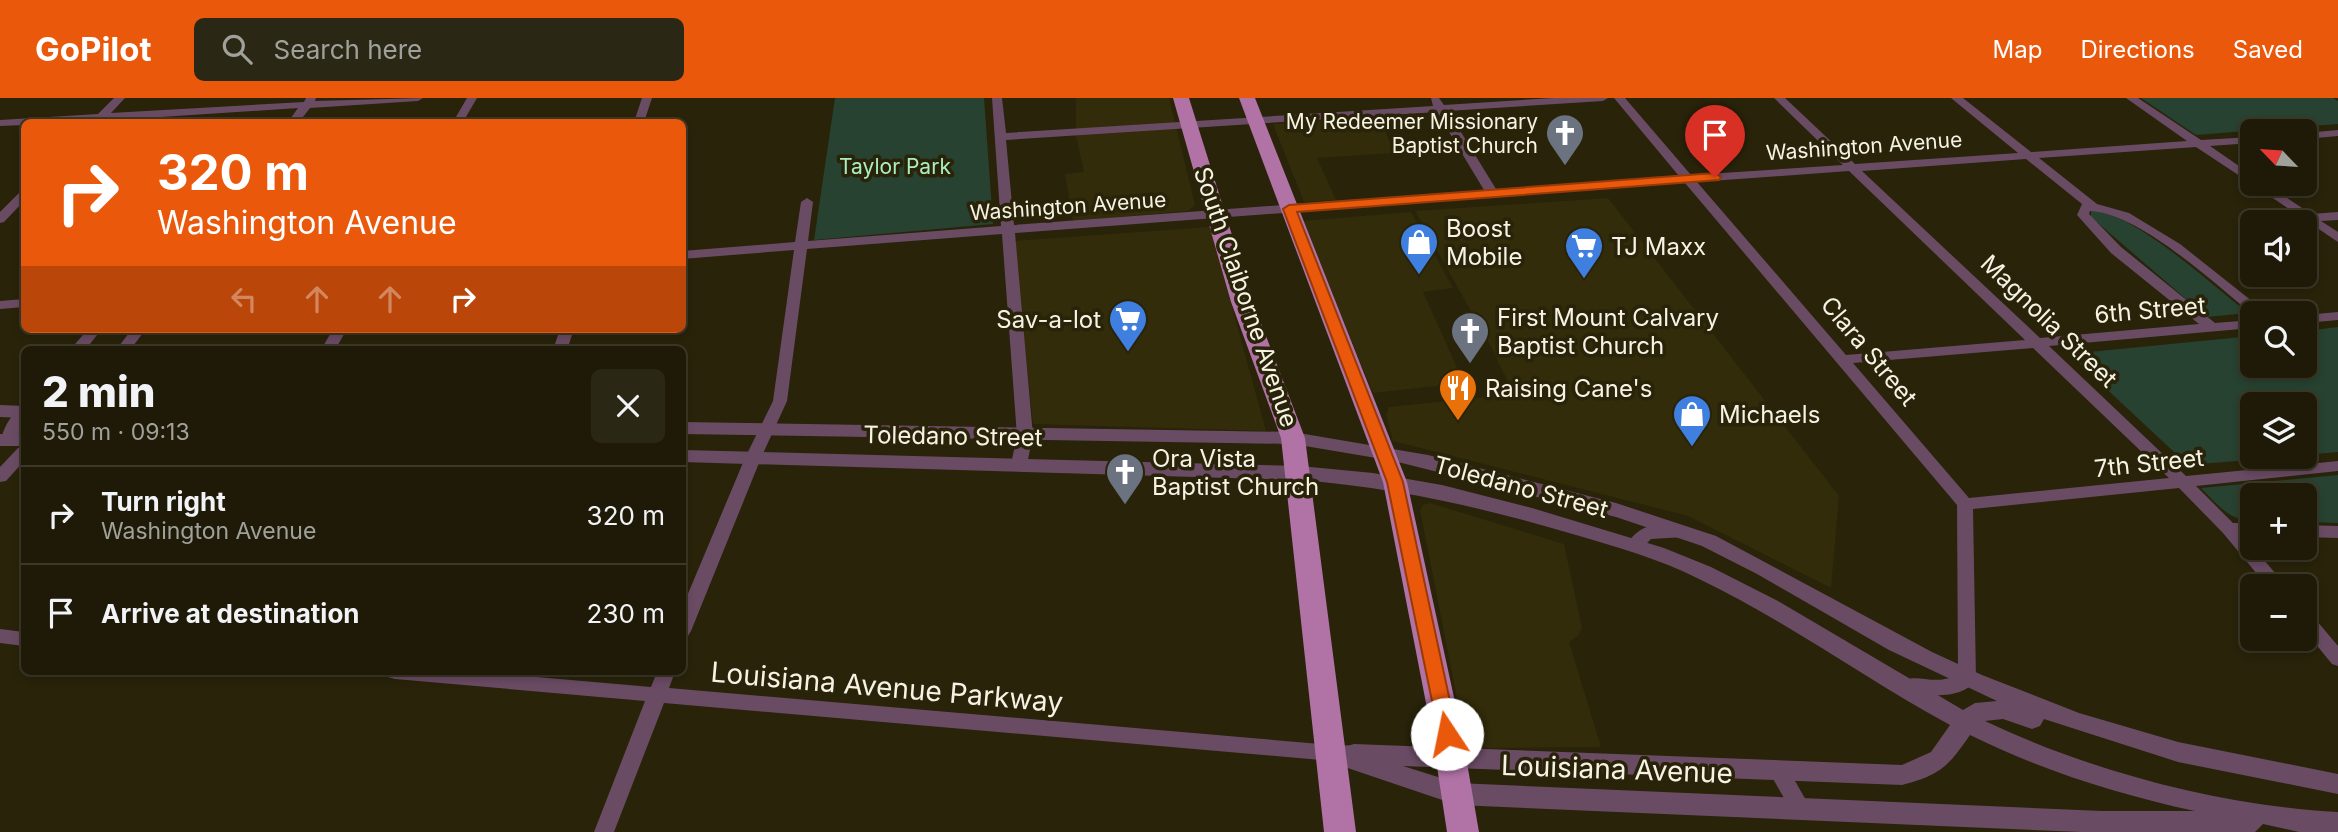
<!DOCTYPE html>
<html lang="en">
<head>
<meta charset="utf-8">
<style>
	body { margin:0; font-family:Inter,sans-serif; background:#2b2715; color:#f1f3f6; height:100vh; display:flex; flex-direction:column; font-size:26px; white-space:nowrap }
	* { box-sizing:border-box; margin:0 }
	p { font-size:23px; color:#a1a19b }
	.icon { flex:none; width:38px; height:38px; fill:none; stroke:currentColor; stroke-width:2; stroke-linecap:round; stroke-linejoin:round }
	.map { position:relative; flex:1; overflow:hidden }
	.sheet { position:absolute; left:21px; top:248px; width:665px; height:329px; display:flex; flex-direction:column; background:#1e1a07; border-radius:10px; box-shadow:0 4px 10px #0003,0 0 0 2px #3c3828 }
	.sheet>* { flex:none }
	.banner { position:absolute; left:21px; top:21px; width:665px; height:214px; border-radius:10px; box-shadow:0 4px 10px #0003,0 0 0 2px #3c3828; background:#ea580c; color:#fff; overflow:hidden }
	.needle { width:46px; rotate:295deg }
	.fabs { position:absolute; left:2240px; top:21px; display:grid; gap:14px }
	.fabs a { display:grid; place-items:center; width:77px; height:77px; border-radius:10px; background:#1e1a07; box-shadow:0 4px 10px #0003,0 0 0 2px #3c3828; font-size:35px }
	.pin { position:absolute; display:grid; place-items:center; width:60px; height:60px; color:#fff; margin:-72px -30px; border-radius:50% 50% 50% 0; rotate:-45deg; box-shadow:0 0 7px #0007 }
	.pin .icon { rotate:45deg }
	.me { position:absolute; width:77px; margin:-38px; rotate:349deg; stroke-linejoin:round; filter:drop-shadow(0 0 5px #0008) }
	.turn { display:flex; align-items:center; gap:24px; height:147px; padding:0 21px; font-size:32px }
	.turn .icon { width:91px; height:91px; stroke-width:2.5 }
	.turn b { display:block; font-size:49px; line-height:60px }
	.lanes { display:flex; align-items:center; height:66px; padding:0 21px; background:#0003; justify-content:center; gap:35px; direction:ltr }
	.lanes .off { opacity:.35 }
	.round { display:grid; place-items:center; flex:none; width:74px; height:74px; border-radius:10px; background:#2b2715 }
	.headline { display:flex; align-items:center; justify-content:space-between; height:119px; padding:0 21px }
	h1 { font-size:42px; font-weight:800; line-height:52px }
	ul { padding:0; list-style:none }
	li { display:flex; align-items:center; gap:21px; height:98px; padding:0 21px; border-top:2px solid #3c3828 }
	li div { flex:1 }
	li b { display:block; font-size:26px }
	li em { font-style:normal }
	header { display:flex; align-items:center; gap:42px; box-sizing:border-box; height:98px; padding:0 35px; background:#ea580c; color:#fff }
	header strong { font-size:33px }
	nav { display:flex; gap:38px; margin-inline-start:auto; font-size:24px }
	.search { width:490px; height:63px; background:#2b2715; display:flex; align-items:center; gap:18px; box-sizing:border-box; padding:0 24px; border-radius:10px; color:#a1a19b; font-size:26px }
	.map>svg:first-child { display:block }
	.built { fill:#332c0a }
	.green { fill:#274230 }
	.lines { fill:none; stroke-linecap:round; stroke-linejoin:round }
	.minor { fill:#6a4b64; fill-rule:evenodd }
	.tertiary { fill:#6a4b64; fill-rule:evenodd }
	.primary { fill:#b172a6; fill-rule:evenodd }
	.route { fill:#ea580c; stroke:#983908; stroke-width:2 }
	.labels { text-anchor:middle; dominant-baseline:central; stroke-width:7; stroke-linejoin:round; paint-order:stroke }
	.far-poi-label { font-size:21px; fill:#f6f3e4; stroke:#282309; text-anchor:end }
	.far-street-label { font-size:21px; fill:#f6f3e4; stroke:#282309 }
	.far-park-label { font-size:21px; fill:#a9eebe; stroke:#282309 }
	.poi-label { font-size:24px; fill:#f6f3e4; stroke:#282309; text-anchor:start }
	.street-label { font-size:24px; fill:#f6f3e4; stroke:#282309 }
	.near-street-label { font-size:28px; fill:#f6f3e4; stroke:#282309 }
</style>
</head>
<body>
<header>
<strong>GoPilot</strong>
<div class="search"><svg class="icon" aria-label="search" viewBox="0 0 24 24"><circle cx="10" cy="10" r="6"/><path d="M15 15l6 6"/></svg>Search here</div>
<nav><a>Map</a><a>Directions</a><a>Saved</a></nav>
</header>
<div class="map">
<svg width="2338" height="734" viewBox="0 0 2338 734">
	<rect width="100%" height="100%" fill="#282309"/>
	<!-- built -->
	<g class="built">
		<polygon points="1076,0 1169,0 1195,107 1188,113 1073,123 1065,76 1084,74 1076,38"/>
		<polygon points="1380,20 1394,55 1317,60 1336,102 1304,104 1273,26"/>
		<polygon points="1608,100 1839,398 1831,490 1688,418 1393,343 1386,317 1389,309 1514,296 1491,249 1415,113"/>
		<polygon points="1411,114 1453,190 1423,194 1464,285 1373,295 1302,123"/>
		<polygon points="1210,129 1266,333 1033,326 1013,143"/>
		<polygon points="1430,405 1564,446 1582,530 1578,538 1569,544 1601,649 1481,650 1465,641 1420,412 1423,407"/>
	</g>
	<!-- green -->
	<g class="green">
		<polygon points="835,0 984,0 993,126 814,142"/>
		<polygon points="2141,0 2333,0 2338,3 2338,26 2196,37"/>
		<path d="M2091 113C2132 112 2214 189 2248 215L2207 219 2091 119Z"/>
		<polygon points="2338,229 2338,354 2305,357 2305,306 2252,306 2252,359 2285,359 2188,367 2069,256 2252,238 2252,268 2305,268 2305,233"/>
		<path d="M2338 377V425L2305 424V397H2252V423C2228 422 2217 406 2201 390Z"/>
	</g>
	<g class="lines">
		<!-- minor -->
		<g class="minor">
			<polygon points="114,0 125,0 111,15 304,4 306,0 316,0 315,3 423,0 418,3 310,10 299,24 288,24 298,10 100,23 24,24 24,27 0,28 0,22 98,16"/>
			<polygon points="467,0 477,0 463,24 453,24"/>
			<polygon points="642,0 652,0 644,24 634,24"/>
			<path d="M992 0H1002L1006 35 1433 8 1431 0H1439L1444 7 1553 0H1608L1603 3 1448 13 1496 91 1679 78 1614 0H1625L1691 77 1843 67 1774 0H1785L1855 66 2018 55 1951 0H1963L2031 54 2187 43 2126 0H2138L2201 42 2252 39V45L2210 48 2252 77V86L2196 49 2039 60 2097 106 2129 115 2180 146 2267 215 2252 216C2214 185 2139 115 2090 113L2089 116 2121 149 2215 225 2252 222V230L2049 248 2186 378 2338 363V373L2196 388 2233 425H2252V437H2243L2286 488H2267L2223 435 2179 390 1973 411 1976 581C1965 602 1924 599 1904 592L1902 587 1904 582C1921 576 1933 588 1958 577L1957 407 1685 85 1015 135 1033 338 1027 366 1019 371 1011 366 1017 338 1002 136 807 151 787 303 761 360 691 533 688 538 682 540V510L745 360 773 303 794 152 682 161V153L795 144 801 104 807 100 813 104 808 143 1001 128ZM1437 14 1484 92 1014 127 1006 42ZM2026 61 2082 106 2077 117 2111 155 2199 226 2040 240 1862 73ZM1849 73 2025 242 1846 257 1697 84ZM2033 250 2169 380 1969 400 1853 265Z"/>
			<polygon points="2338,32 2338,38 2305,41 2305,35"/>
			<polygon points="2252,86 2266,86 2311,116 2338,114 2338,122 2321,123 2338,134 2338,144"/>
			<polygon points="24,93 24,103 4,124 0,125 0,114 20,94"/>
			<polygon points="24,201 24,209 0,211 0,203"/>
			<polygon points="2338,214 2338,222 2305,225 2305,217"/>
			<polygon points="88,231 102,231 85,252 70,252"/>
			<polygon points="132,231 146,231 130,252 116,252"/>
			<polygon points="333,231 347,231 335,252 321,252"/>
			<polygon points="560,231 574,231 567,252 553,252"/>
			<path d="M24 308C25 322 21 341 6 347L1 346C0 334 13 312 24 308Z"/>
			<polygon points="24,349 24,363 6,383 0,384 0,369 18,350"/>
			<polygon points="2305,427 2338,428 2338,440 2305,439"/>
			<path d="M1647 429 1685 431 1687 435 1685 439 1651 441 1641 451H1629L1627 447C1631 439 1638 432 1647 429Z"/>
			<polygon points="2305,514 2311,516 2338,548 2338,568 2332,566 2305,533"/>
			<polygon points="0,531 24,534 24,548 0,545"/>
			<polygon points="386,574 480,574 651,589 657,574 675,574 669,590 1332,647 1339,649 1342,655 1339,661 1332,663 664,605 614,734 594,734 645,603 395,581 388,579"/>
			<polygon points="1779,665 1786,667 1807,704 1810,710 1807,716 1800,719 1793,716 1772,679 1769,673 1772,667"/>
		</g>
		<!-- tertiary -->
		<g class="tertiary">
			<polygon points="0,307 24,308 24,320 0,319"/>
			<path d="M682 324 1293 334 1428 357 1616 405 1716 438 1932 554 1982 577 2079 615 2178 644 2338 676V696L2178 664 2044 621 2040 628 2032 631 2003 621 1985 623C2090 673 2221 708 2338 714V734H2299L2263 726 2255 734H2081L1457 707 1324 662 1320 655 1324 648C1335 644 1343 650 1354 646L1902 667 1931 654 1950 627C1865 581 1787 523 1699 481 1658 460 1613 448 1569 435 1477 408 1396 390 1300 382L682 364V352L1300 368 1373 375 1442 387 1532 410 1664 450 1711 469 1778 503 1963 612 1975 605 1997 603 1889 552 1757 476 1702 448 1616 419 1394 363 1293 346 682 336ZM1970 637C2041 672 2117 696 2195 713H2102L1457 685 1403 668 1902 687C1940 677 1948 669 1970 637Z"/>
			<rect x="0" y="336" width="24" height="12"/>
		</g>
		<!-- primary -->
		<g class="primary">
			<polygon points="1173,0 1189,0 1253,204 1305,340 1356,734 1324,734 1281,340 1231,204"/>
			<polygon points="1239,0 1255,0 1407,384 1462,636 1479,734 1447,734 1432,636 1383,384"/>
		</g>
	</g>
	<!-- route -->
	<polygon class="route" points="1715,75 1721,79 1719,82 1297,114 1403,384 1457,636 1454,642 1440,642 1387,384 1283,111 1289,107"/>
	<!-- icons -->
	<defs>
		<symbol id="church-pin" viewBox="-11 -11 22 30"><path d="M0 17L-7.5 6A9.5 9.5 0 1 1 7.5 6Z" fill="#6b7280" stroke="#282309"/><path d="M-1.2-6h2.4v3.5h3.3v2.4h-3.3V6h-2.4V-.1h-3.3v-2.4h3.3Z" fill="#fff"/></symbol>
		<symbol id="shop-pin" viewBox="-11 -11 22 30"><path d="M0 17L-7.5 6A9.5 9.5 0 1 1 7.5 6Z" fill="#3f7fe0" stroke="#282309"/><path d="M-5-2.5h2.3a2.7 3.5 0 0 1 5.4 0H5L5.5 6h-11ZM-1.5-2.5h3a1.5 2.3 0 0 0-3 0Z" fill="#fff"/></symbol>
		<symbol id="supermarket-pin" viewBox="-11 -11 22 30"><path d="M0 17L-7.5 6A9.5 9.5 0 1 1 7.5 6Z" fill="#3f7fe0" stroke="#282309"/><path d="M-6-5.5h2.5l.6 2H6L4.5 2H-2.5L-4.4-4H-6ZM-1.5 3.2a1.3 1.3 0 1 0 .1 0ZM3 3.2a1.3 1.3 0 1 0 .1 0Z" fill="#fff"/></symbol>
		<symbol id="restaurant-pin" viewBox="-11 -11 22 30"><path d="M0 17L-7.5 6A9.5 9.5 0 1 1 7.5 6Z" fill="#e8710a" stroke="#282309"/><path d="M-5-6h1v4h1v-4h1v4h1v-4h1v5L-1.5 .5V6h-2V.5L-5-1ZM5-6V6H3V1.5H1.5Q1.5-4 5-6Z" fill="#fff"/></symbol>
	</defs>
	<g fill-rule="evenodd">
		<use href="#church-pin" x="1543" y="13" width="44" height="60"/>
		<use href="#shop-pin" x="1397" y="122" width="44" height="60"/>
		<use href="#supermarket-pin" x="1562" y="126" width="44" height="60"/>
		<use href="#supermarket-pin" x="1106" y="199" width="44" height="60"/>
		<use href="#church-pin" x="1448" y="211" width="44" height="60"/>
		<use href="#restaurant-pin" x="1436" y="268" width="44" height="60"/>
		<use href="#shop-pin" x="1670" y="294" width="44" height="60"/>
		<use href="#church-pin" x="1103" y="352" width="44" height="60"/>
	</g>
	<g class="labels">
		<!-- far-poi labels -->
		<g class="far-poi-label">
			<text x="1538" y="23">My Redeemer Missionary<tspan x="1538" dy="24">Baptist Church</tspan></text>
		</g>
		<!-- far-street labels -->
		<g class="far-street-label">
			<text transform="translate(1864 48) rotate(-4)">Washington Avenue</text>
			<text transform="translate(1068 108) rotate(-4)">Washington Avenue</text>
		</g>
		<!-- far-park labels -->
		<g class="far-park-label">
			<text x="895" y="68">Taylor Park</text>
		</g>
		<!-- poi labels -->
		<g class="poi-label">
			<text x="1446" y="130">Boost<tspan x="1446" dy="28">Mobile</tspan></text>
			<text x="1611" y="148">TJ Maxx</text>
			<text x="1497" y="219">First Mount Calvary<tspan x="1497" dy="28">Baptist Church</tspan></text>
			<text x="1101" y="221" text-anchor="end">Sav-a-lot</text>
			<text x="1485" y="290">Raising Cane's</text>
			<text x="1719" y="316">Michaels</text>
			<text x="1152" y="360">Ora Vista<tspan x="1152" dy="28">Baptist Church</tspan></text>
		</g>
		<!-- street labels -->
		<g class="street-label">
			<text transform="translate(1246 199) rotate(71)">South Claiborne Avenue</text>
			<text transform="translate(2150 212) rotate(-5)">6th Street</text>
			<text transform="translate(2049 223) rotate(44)">Magnolia Street</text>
			<text transform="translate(1869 253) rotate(50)">Clara Street</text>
			<text transform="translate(953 338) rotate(1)">Toledano Street</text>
			<text transform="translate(2149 365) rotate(-6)">7th Street</text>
			<text transform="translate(1521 389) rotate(15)">Toledano Street</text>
		</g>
		<!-- near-street labels -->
		<g class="near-street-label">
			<text transform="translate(887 589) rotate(5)">Louisiana Avenue Parkway</text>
			<text transform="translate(1617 671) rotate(2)">Louisiana Avenue</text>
		</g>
	</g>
</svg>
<div class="fabs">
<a><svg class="needle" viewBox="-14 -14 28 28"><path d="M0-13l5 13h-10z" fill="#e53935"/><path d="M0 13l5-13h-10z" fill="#a1a19b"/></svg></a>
<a><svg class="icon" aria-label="sound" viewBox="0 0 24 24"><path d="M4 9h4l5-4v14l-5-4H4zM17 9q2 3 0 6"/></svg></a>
<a><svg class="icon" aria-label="search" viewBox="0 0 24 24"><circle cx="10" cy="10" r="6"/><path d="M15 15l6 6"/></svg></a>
<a><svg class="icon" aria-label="layers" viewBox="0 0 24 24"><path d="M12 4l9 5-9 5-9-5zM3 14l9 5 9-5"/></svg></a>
<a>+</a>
<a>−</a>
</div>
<div class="pin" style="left:1715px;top:79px;background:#d93025"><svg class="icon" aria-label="arrive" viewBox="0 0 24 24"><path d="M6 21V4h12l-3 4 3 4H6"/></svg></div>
<svg class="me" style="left:1447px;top:636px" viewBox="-20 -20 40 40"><circle r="19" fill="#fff"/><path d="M0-13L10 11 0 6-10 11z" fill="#ea580c"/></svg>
<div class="banner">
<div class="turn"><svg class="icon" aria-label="right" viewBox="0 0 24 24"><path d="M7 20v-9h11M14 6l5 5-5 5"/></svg><div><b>320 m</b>Washington Avenue</div></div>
<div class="lanes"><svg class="icon off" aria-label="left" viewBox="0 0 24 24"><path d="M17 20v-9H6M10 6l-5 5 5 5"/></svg><svg class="icon off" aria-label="ahead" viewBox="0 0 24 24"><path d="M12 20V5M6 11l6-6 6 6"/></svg><svg class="icon off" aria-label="ahead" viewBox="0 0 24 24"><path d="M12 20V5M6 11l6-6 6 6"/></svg><svg class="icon" aria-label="right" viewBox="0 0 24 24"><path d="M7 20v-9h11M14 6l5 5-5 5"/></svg></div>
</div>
<section class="sheet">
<div class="headline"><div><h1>2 min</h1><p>550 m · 09:13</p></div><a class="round"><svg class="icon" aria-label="close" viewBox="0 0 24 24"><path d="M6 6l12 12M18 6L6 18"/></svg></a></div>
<ul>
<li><svg class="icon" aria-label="right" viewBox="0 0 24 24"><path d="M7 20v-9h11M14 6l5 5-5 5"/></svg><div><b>Turn right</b><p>Washington Avenue</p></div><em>320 m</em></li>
<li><svg class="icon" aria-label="arrive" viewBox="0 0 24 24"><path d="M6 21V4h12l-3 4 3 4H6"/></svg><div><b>Arrive at destination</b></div><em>230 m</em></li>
</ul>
</section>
</div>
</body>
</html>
